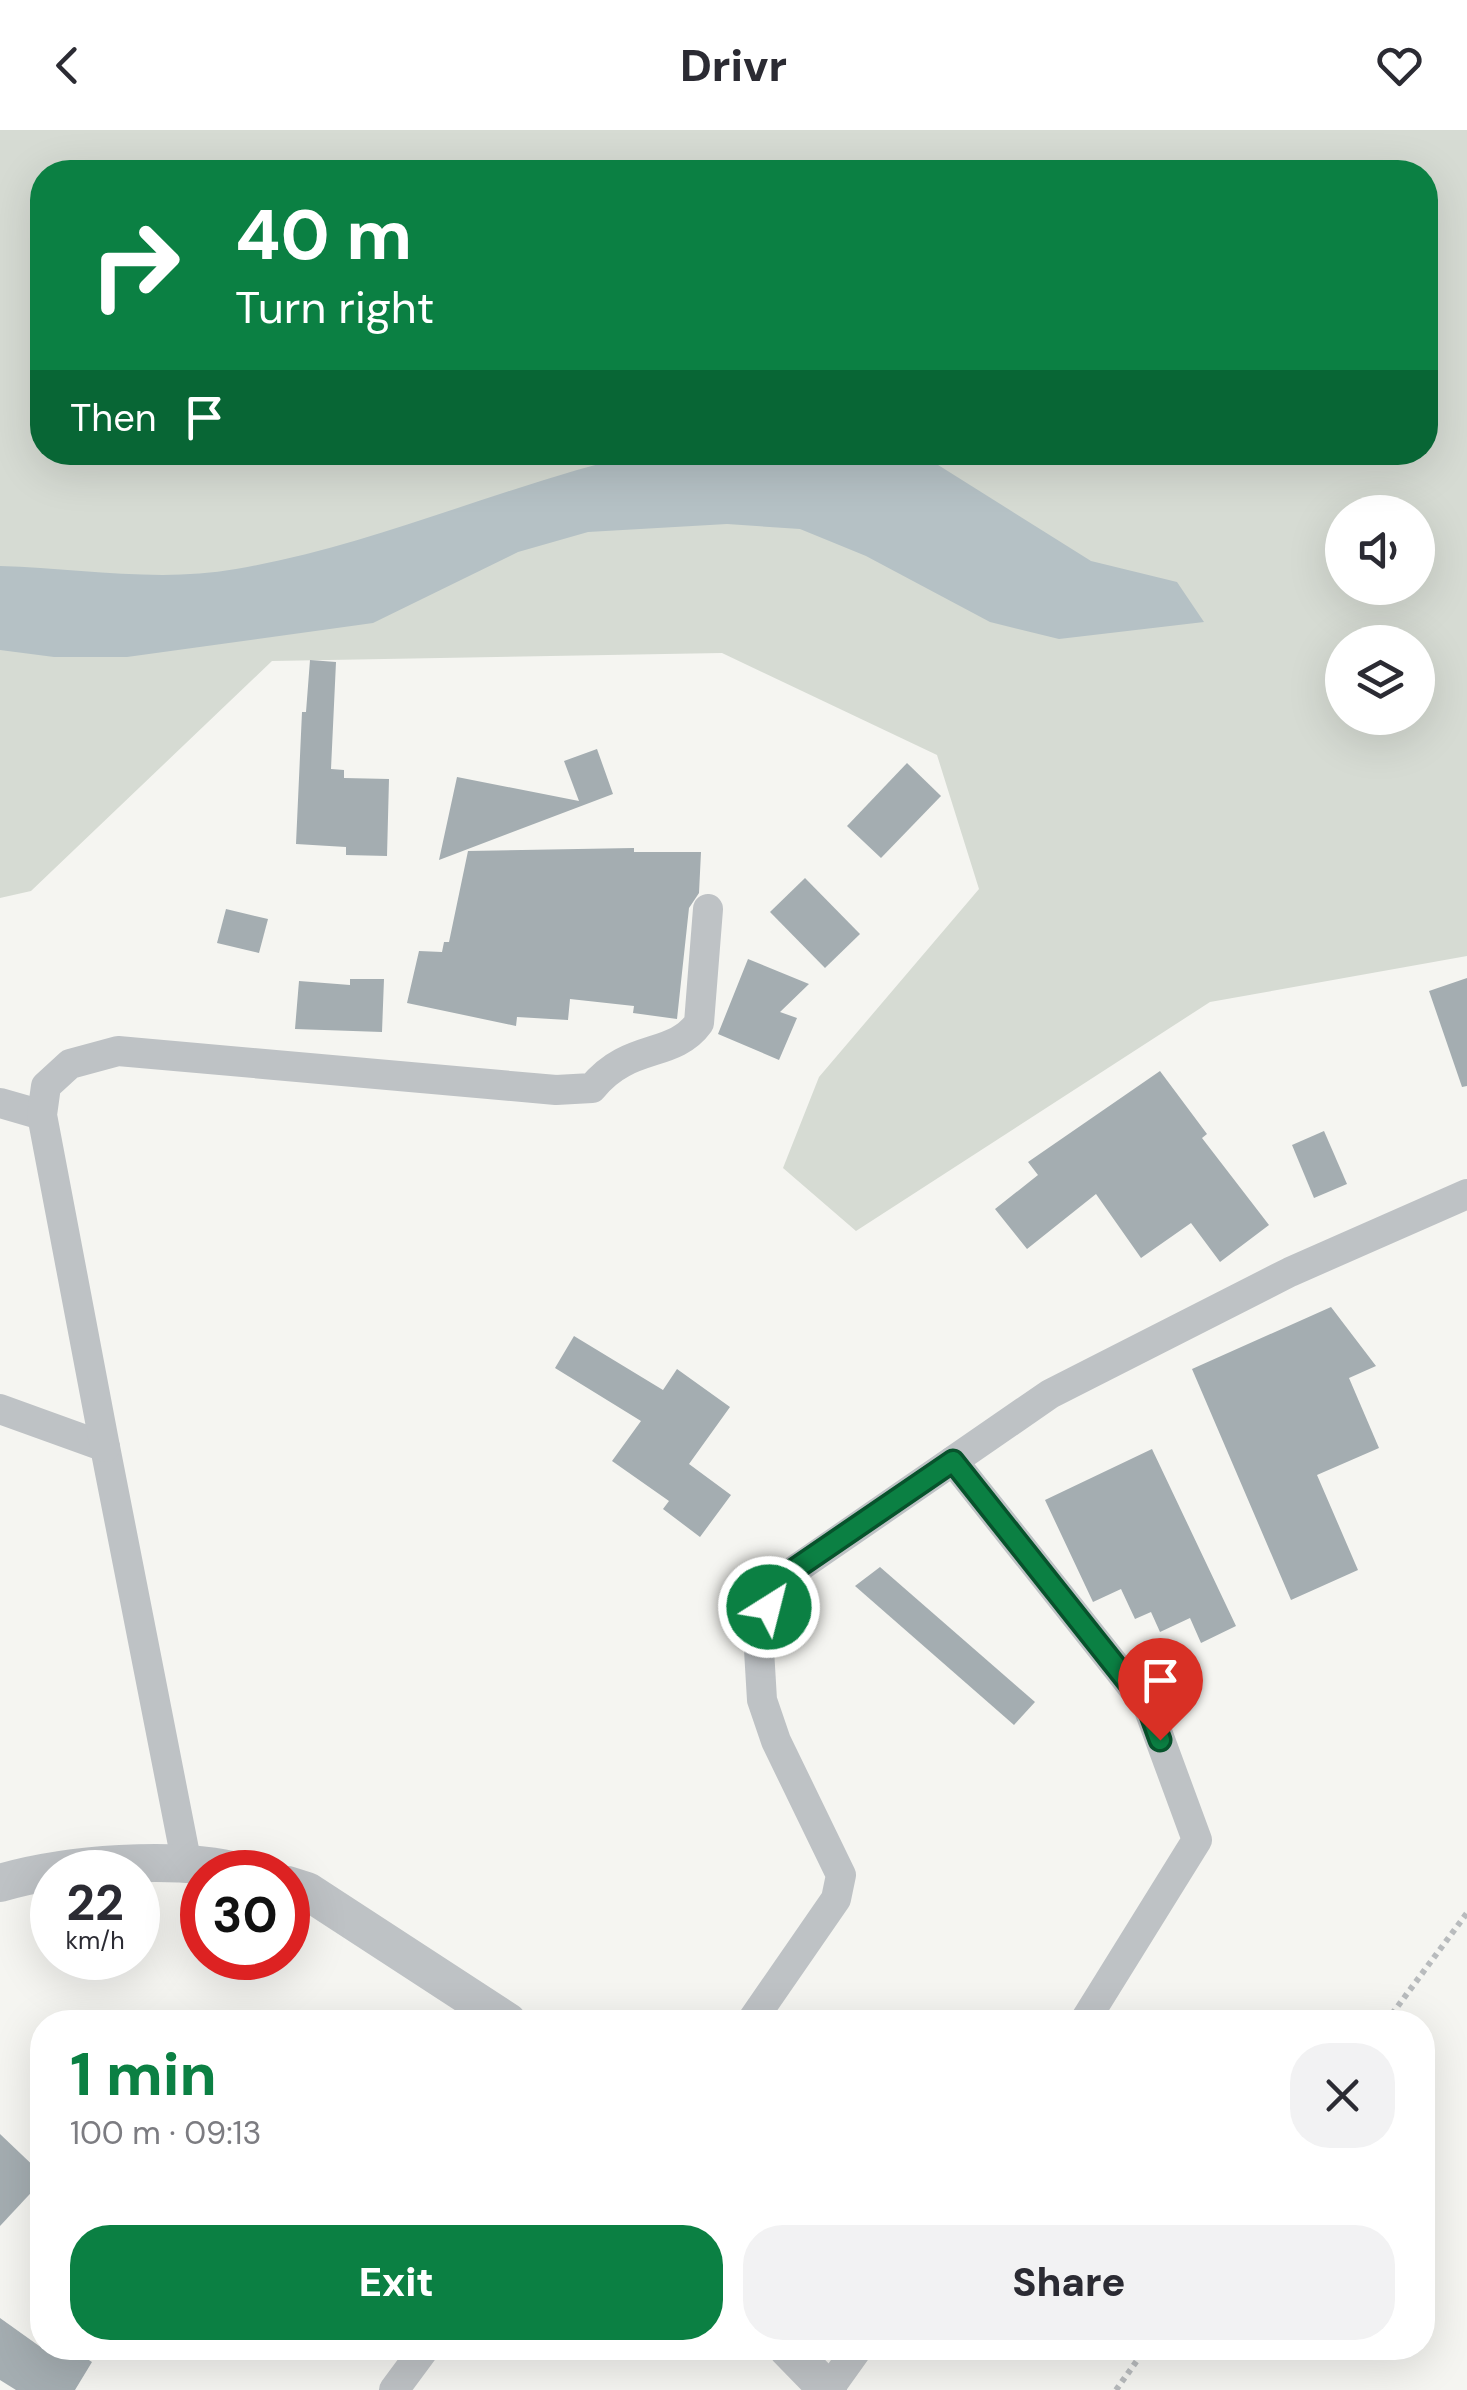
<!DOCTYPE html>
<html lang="en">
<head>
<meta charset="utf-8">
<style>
	body { margin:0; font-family:"DM Sans",sans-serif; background:#f2f2f3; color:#2b2b33; height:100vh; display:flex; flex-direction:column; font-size:38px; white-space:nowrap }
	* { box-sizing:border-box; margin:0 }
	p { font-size:32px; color:#7c7c81 }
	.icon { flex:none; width:55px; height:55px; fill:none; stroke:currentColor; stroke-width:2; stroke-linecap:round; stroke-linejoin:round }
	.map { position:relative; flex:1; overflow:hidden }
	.side { position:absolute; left:30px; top:1880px; width:1405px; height:350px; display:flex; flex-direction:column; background:#fff; border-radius:40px; box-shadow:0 10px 40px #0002 }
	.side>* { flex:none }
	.top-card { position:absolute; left:30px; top:30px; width:1408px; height:305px; border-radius:40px; box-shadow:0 10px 40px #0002; background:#0b8043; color:#fff; overflow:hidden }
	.tools { position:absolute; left:1325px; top:365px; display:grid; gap:20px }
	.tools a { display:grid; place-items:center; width:110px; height:110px; border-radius:50%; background:#fff; box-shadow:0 10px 40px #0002; font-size:50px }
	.speed { position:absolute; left:30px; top:1720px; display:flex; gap:20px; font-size:50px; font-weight:700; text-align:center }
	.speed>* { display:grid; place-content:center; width:130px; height:130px; border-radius:50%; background:#fff; box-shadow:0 10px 40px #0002; line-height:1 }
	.speed small { font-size:25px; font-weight:400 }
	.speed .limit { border:15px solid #d22; background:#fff; color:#111 }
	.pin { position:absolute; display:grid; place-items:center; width:85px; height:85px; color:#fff; margin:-102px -42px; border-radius:50% 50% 50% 0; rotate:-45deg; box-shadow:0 0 10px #0007 }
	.pin .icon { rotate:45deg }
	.me { position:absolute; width:110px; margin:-55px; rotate:36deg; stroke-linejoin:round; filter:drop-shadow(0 0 8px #0008) }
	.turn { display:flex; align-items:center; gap:35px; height:210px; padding:0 40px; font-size:45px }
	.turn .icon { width:130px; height:130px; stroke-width:2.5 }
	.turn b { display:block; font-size:70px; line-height:85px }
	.then { display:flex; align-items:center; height:95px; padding:0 40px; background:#0003; gap:20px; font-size:38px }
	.round { display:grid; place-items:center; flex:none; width:105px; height:105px; border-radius:40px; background:#f2f2f3 }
	.overview { display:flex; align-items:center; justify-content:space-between; height:170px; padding:0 40px }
	h1 { font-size:60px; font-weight:800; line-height:75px; color:#0b8043 }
	.action { display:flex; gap:20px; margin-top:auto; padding:20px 40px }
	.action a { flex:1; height:115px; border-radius:40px; background:#0b8043; color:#fff; font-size:40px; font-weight:800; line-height:115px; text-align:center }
	.action a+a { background:#f2f2f3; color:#2b2b33 }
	header { display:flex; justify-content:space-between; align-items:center; height:130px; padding:0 40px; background:#fff; font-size:45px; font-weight:800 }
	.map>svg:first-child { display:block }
	.green { fill:#d6dbd3; fill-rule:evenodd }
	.water { fill:#b5c1c5 }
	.building { fill:#a4adb1 }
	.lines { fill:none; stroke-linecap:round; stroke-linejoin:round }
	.path { stroke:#b8bbbd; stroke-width:6; stroke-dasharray:5 5; stroke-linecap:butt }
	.minor { stroke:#bec2c5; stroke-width:30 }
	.tertiary { stroke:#bec2c5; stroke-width:38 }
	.route-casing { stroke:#07532c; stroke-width:25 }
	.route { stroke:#0b8043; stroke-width:18 }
</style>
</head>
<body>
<header><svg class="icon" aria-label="back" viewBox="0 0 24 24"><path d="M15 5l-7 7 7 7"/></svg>Drivr<svg class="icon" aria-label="heart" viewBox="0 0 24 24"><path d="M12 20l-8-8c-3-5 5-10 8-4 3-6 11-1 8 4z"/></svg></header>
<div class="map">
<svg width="1467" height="2260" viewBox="0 0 1467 2260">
	<rect width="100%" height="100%" fill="#f5f5f1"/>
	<!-- green -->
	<path class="green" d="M0 0H1467V826L1210 872 856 1101 783 1038 819 947 979 759 937 625 722 523 272 531 31 761 0 768ZM42 42H1425V322H42ZM1342 382H1418V458H1342ZM1342 512H1418V588H1342Z"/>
	<!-- water -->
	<path class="water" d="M647 322 919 323 1091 431 1177 452 1204 492 1059 509 990 492 866 426 800 399 727 394 588 402 518 422 373 493 127 527H54L0 520V436C78 438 158 453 236 439 377 415 508 353 647 322Z"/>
	<!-- building -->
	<g class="building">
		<polygon points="310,530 336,532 331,639 344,640 344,648 389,649 387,726 346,725 346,717 296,714 302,582 306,582"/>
		<polygon points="597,619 613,664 439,730 457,647 579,671 564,631"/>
		<polygon points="907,633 941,666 881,728 847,696"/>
		<polygon points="634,718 634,722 701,722 699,763 689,778 677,889 633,883 634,876 570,869 568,890 517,887 516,896 407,873 419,821 442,822 444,812 449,812 468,721"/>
		<polygon points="805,748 860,804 825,838 770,782"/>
		<polygon points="226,779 268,789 259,823 217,813"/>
		<polygon points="748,829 809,854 780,882 797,888 779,930 718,904"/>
		<polygon points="1467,848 1467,956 1462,957 1429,861"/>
		<polygon points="350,849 384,849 382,902 295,899 299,851 350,855"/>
		<polygon points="1160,941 1207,1004 1202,1008 1269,1095 1220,1132 1191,1093 1141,1128 1096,1064 1027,1119 995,1079 1038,1045 1028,1032"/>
		<polygon points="1324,1001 1347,1054 1314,1068 1292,1015"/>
		<polygon points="1331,1177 1376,1236 1349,1248 1379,1318 1317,1345 1358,1440 1291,1470 1192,1239"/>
		<polygon points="574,1206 663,1260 677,1239 730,1277 689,1334 731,1365 700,1407 663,1379 669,1371 612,1331 641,1291 555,1238"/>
		<polygon points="1152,1319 1236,1496 1201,1513 1190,1488 1160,1502 1151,1482 1135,1489 1121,1459 1093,1472 1045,1370"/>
		<polygon points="880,1437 1035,1572 1014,1595 855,1456"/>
		<polygon points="0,2004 42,2044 42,2051 0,2096"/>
		<polygon points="0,2188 42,2218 70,2218 92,2232 75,2260 16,2260 0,2250"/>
	</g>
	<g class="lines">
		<!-- path -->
		<g class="path">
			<polyline points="1386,1892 1467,1783"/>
			<polyline points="1116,2260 1146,2218"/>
		</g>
		<!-- minor -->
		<g class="minor">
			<polyline points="0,973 42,985"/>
			<polyline points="0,1279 105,1317 187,1735"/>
			<path d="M105 1317 42 985 46 956 70 934 118 921 556 960 592 958C629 912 673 929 699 893L708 779"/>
			<polyline points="953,1331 1148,1577 1197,1710 1084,1892"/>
			<polyline points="751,1892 836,1769 841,1745 776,1611 762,1570 758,1503 779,1451 1050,1264 1290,1142 1467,1064"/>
			<polyline points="394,2260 425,2218"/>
			<polyline points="828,2260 858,2218"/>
		</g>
		<!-- tertiary -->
		<g class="tertiary">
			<path d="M0 1753C65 1734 175 1725 241 1742"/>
			<polyline points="288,1755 307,1761 508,1892"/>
			<polyline points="787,2218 828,2260"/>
		</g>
	</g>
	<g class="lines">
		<defs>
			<polyline id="route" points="769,1477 779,1450 953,1331 1148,1577 1160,1610"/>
		</defs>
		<!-- route casing -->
		<use href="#route" class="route-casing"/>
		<!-- route -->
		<use href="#route" class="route"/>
	</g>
</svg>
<div class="tools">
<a><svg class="icon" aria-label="sound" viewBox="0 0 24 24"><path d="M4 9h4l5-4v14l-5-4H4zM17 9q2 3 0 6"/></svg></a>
<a><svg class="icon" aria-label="layers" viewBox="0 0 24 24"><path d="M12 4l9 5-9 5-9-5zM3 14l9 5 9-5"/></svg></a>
</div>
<div class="speed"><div>22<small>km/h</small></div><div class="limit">30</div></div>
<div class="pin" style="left:1160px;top:1610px;background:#d93025"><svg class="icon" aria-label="arrive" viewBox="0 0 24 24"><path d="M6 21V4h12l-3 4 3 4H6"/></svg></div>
<svg class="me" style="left:769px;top:1477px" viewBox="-20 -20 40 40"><circle r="17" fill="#0b8043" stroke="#fff" stroke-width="3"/><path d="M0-11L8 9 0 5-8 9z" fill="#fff"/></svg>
<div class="top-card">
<div class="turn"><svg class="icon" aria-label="right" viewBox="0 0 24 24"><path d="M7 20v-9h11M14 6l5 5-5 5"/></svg><div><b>40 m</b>Turn right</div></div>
<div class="then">Then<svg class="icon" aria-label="arrive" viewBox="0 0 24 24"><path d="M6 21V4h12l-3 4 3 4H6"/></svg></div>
</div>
<section class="side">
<div class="overview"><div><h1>1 min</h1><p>100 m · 09:13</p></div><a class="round"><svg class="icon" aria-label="close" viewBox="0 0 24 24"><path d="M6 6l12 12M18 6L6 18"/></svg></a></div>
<div class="action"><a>Exit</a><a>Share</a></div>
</section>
</div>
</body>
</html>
